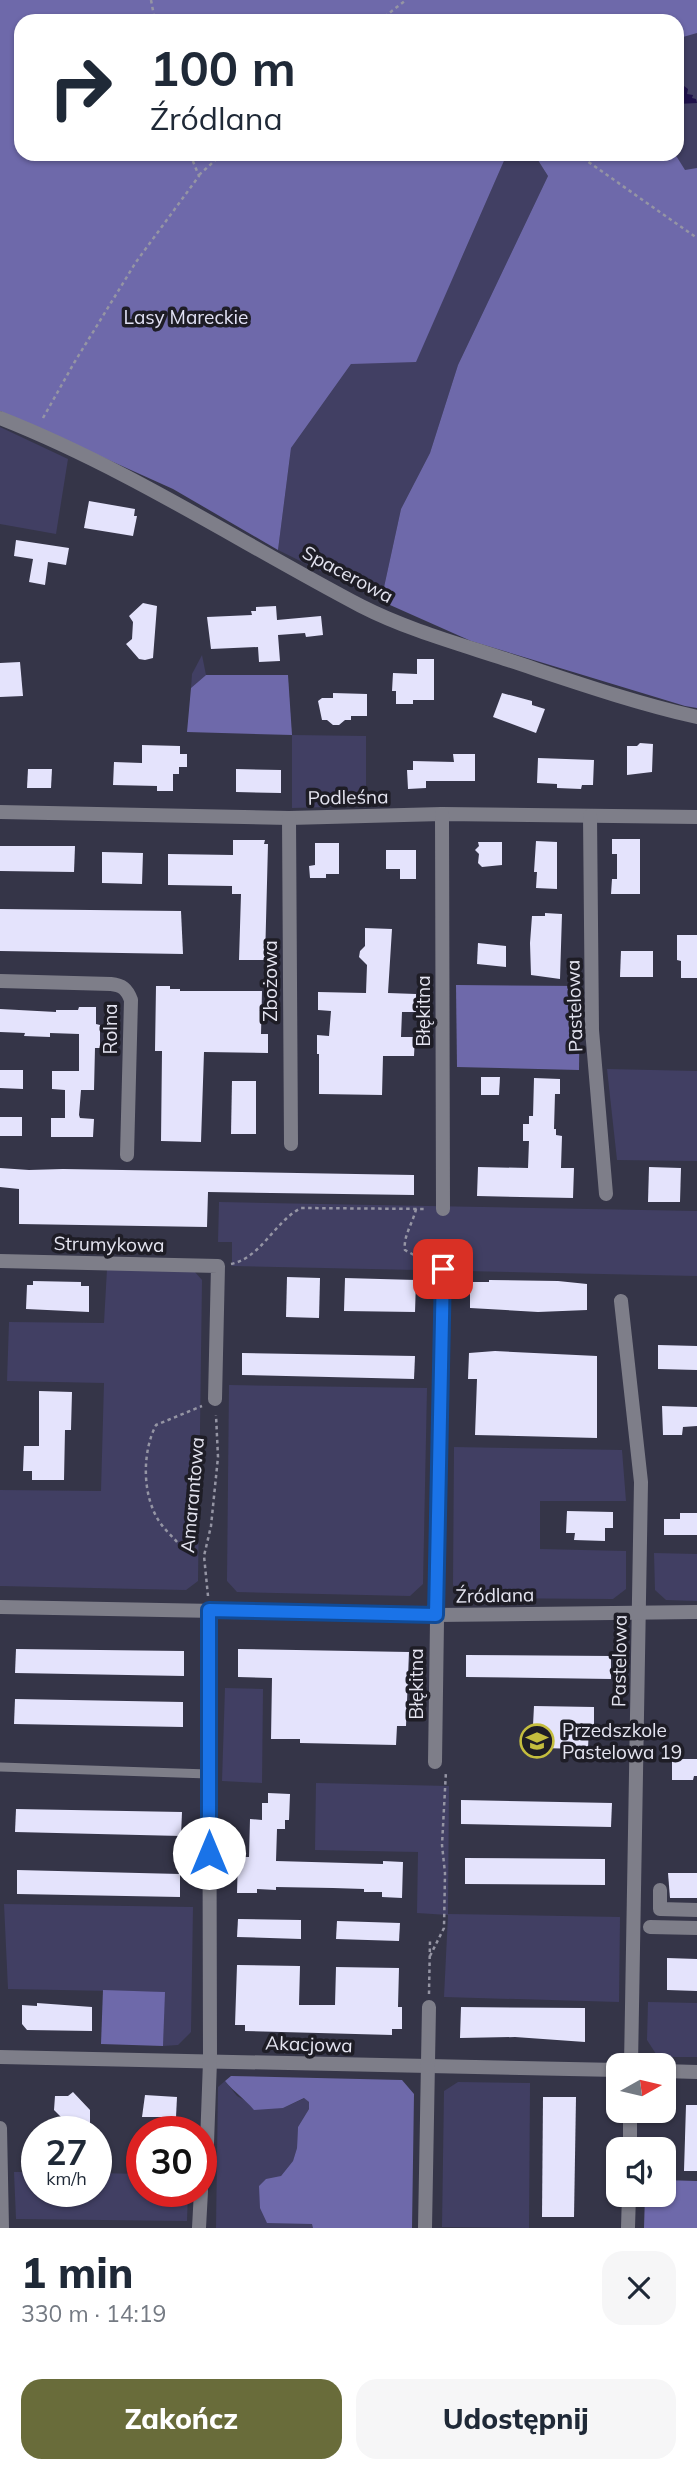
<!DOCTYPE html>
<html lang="pl">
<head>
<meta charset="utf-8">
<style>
	body { margin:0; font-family:Mulish,sans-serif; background:#f6f6f7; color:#1f2937; height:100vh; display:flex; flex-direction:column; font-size:26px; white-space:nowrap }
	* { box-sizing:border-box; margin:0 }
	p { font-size:23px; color:#747a83 }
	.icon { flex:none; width:38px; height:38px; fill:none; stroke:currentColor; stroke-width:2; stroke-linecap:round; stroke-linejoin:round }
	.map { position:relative; height:2228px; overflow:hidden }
	.sheet { display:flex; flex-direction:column; background:#fff; flex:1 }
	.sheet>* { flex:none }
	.guide { position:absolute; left:14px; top:14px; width:670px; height:147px; border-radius:21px; box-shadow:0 2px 5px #0004; background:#fff; color:#1f2937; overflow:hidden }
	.needle { width:46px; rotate:82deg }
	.tools { position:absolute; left:606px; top:2053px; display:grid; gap:14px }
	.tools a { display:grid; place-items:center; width:70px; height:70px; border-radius:14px; background:#fff; box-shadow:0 2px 5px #0004; font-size:35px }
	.speed { position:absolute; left:21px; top:2116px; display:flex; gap:14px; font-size:35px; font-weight:700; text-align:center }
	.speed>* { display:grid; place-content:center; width:91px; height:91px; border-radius:50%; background:#fff; box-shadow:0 2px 5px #0004; line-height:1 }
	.speed small { font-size:18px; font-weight:400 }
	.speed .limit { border:10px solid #d22; background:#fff; color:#111 }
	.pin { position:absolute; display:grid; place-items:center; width:60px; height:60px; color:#fff; margin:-30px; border-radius:14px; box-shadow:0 4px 10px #0006 }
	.me { position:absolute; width:77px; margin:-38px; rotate:0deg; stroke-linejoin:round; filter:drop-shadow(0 0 5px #0008) }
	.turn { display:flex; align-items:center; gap:24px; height:147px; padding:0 21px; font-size:32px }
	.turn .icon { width:91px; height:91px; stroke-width:2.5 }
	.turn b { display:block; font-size:49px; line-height:60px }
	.round { display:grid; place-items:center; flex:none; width:74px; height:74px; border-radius:21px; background:#f6f6f7 }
	.headline { display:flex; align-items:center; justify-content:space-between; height:119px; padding:0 21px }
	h1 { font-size:42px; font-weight:800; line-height:52px }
	.button { display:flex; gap:14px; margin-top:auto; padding:14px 21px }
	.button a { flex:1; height:80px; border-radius:21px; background:#696c3a; color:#fff; font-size:28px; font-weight:800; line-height:80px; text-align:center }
	.button a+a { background:#f6f6f7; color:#1f2937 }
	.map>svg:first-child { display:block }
	.green { fill:#413f63 }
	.forest { fill:#6e69aa }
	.water { fill:#1f124b }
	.building { fill:#e4e3fc }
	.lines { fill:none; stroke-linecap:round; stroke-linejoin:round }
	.path { stroke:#9595a4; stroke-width:2.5; stroke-dasharray:3.5 3.5; stroke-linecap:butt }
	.lane { stroke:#7e7e89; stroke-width:9 }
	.street { stroke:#7e7e89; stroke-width:14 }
	.route-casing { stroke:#114b97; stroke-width:18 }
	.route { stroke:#1a73e8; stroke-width:12 }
	.labels { text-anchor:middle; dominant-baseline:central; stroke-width:7; stroke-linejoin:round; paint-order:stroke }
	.park-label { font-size:19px; fill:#e1e1f4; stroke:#1e1d26 }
	.street-label { font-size:19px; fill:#e4e4f0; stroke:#1e1d26 }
	.poi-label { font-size:19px; fill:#e4e4f0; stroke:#1e1d26; text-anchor:start }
</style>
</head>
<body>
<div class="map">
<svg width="697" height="2228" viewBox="0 0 697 2228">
	<rect width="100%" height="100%" fill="#353548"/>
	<!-- green -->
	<g class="green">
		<polygon points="697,0 697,234 667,154 677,154 677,21 655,21"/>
		<polygon points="507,154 534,154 548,176 458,365 430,453 401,509 381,601 278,550 291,448 351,364 459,264"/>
		<polygon points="0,427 68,459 56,534 0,524"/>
		<polygon points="202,655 206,675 191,688 192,674"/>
		<polygon points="292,735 366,736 366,806 292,808"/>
		<polygon points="607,1069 697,1071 697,1161 617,1160"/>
		<polygon points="219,1202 697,1211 697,1276 232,1266 232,1242 218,1242"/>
		<polygon points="107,1269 194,1271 202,1280 198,1581 186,1590 0,1586 0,1490 101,1491 104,1383 7,1381 9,1322 104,1323"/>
		<polygon points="229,1385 427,1388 423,1584 410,1596 237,1592 227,1581"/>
		<polygon points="454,1447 622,1450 626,1501 540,1501 540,1549 626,1551 626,1589 613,1599 465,1598 453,1585"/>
		<polygon points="654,1553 697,1554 697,1601 666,1600 655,1590"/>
		<polygon points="225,1688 263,1689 262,1783 222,1781"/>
		<polygon points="316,1783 449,1786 448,1914 620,1917 619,2002 444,1997 448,1915 417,1913 418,1852 315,1850"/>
		<polygon points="4,1904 193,1907 191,2032 178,2045 163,2046 164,1992 8,1989"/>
		<polygon points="648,2002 697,2003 697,2057 658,2057 647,2040"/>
		<polygon points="225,2081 237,2096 246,2101 283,2108 305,2098 309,2102 309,2109 298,2127 297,2148 293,2161 281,2176 313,2224 313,2228 216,2228 218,2087"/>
		<polygon points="458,2082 530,2083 529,2228 442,2227 444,2091"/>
		<polygon points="14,2172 37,2172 37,2191 96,2191 96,2173 142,2174 142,2191 188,2191 187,2221 16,2219"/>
	</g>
	<!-- forest -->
	<g class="forest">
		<polygon points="0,0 697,0 697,33 683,37 681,51 677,57 677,21 21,21 21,154 507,154 416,362 351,364 291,448 278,550 173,489 0,411"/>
		<polygon points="534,154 675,154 685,170 697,168 697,708 685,706 471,641 381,601 401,509 430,453 458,365 548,176"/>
		<polygon points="206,675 288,675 292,735 187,732 191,688"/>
		<polygon points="456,985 580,986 579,1070 457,1067"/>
		<polygon points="103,1990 165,1992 163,2046 101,2044"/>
		<path d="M231 2076 402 2080 414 2094 412 2228H313L312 2224 267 2223 260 2208 259 2186 266 2179 281 2176 293 2161 297 2148 298 2127 309 2109V2102L304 2098 283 2108 254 2110C245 2099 234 2092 225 2081Z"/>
		<polygon points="663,2180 697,2181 697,2228 644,2228 645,2195 663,2194"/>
	</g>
	<!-- water -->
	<polygon class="water" points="682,79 684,86 688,89 687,94 693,95 692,98 696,99 697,103 677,104 682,95 678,91 677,80"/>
	<!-- building -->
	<g class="building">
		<polygon points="89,501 135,509 134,516 137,516 133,536 84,528"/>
		<polygon points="16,540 69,548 66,565 48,562 45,585 29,582 33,559 14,556"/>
		<polygon points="143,603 157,606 153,658 145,660 139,659 126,644 132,639 133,622 129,616"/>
		<polygon points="276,606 277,620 321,616 323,635 306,637 305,633 278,635 280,661 259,662 258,647 211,649 207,617 252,615 251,611 256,611 256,607"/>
		<polygon points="417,659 434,659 434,700 413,700 413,704 396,704 396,691 392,691 393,673 417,674"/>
		<polygon points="20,662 23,696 0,697 0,663"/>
		<polygon points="333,693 367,694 367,716 351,716 351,720 345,720 339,725 333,725 327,720 322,720 318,701 322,698 333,698"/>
		<polygon points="502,693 532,701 532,705 545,709 536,733 493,717"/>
		<polygon points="640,743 653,744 652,772 627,775 627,746 637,746"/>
		<polygon points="142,745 180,746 180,754 187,754 187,767 179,767 179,774 173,774 173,791 157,791 157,786 113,785 114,762 142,763"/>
		<polygon points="453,754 475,754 475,781 426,781 426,788 408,789 407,770 413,770 413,761 454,762"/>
		<polygon points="538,758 594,760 593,785 582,785 581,789 557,788 557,784 537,783"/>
		<polygon points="28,769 52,769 51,788 27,788"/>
		<polygon points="236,769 281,770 281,793 236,792"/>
		<polygon points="612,839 640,839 640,894 611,894 612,879 617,879 617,854 612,854"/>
		<polygon points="233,840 265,840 264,844 268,844 265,960 239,960 241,894 232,894 232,886 168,885 168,854 233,855"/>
		<polygon points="536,841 557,842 557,889 536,888 537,872 534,872"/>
		<polygon points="478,842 502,842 502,865 482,867 478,863 479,854 475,850 479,846"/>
		<polygon points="315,843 339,843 339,874 326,874 326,878 310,878 309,866 315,865"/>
		<polygon points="0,846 75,846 74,872 0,871"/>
		<polygon points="386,850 416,850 416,879 400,879 400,869 386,869"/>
		<polygon points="102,852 143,853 142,884 102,883"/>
		<polygon points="0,909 181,911 183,954 0,951"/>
		<polygon points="545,913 562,914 560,979 531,975 530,943 532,916 545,916"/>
		<polygon points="365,928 392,929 388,993 416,994 416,1012 402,1012 401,1037 415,1037 414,1056 383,1056 382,1095 319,1094 319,1054 317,1054 317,1035 329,1036 331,1011 318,1010 318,992 366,993 367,965 359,957 360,951 365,946"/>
		<polygon points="677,935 697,935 697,978 681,978 681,961 677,960"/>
		<polygon points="478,943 506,946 506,967 477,964"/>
		<polygon points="621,951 653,951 653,977 620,977"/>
		<polygon points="156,986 170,986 170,989 180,989 180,991 262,991 261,1034 268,1034 268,1053 204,1052 201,1142 161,1141 162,1051 155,1051"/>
		<polygon points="79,1007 96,1007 96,1024 100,1025 100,1048 95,1048 94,1090 81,1090 79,1115 80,1118 94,1119 93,1137 51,1137 51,1118 65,1118 65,1090 52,1089 52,1071 79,1071 79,1034 50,1033 50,1037 24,1036 25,1033 0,1032 0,1009 56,1012 56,1010 78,1010"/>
		<polygon points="0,1070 23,1070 23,1089 0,1088"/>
		<polygon points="481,1077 500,1077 499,1095 481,1095"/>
		<polygon points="534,1078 560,1079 560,1094 555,1094 554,1129 556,1129 556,1135 562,1136 561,1168 574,1168 573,1198 477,1196 478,1167 528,1168 529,1141 523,1141 523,1124 529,1124 529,1116 533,1116"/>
		<polygon points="232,1081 256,1081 256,1134 231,1134"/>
		<rect x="0" y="1117" width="22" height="19"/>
		<polygon points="649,1167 681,1168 680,1202 648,1202"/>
		<polygon points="0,1168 29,1170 63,1169 414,1175 414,1195 208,1192 207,1227 19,1224 19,1189 0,1187"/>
		<polygon points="287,1277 320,1278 319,1318 286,1317"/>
		<polygon points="345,1278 416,1280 415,1312 344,1311"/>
		<polygon points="489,1280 558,1281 587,1284 587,1310 538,1312 470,1308 470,1282 489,1282"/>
		<polygon points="33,1281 81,1282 81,1286 89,1286 89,1312 26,1309 27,1285 33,1285"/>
		<polygon points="658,1345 697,1346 697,1370 658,1369"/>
		<polygon points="495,1351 597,1356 597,1438 475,1435 477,1379 468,1379 469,1353"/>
		<polygon points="242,1353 415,1356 414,1379 242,1375"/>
		<polygon points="39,1391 72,1392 71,1430 65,1430 64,1480 32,1480 32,1471 23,1471 24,1446 39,1446"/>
		<polygon points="662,1406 697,1407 697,1426 683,1427 682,1435 663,1435"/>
		<polygon points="567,1511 613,1512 613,1528 605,1528 605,1541 574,1540 575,1533 566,1533"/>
		<polygon points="680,1513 697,1513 697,1535 664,1535 664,1519 680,1519"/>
		<polygon points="16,1649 184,1651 184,1676 15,1673"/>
		<polygon points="238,1649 409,1652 406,1726 397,1726 396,1745 300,1743 300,1739 271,1739 272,1678 238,1677"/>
		<polygon points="466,1655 611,1656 611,1679 466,1677"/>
		<polygon points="15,1699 183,1702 183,1727 14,1724"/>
		<polygon points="534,1706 594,1707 594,1726 589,1725 588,1749 537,1748 537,1725 533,1725"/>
		<polygon points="672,1759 697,1759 697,1776 694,1776 693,1780 672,1780"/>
		<polygon points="268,1793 290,1794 289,1820 285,1820 285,1829 277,1829 276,1861 383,1864 383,1861 403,1862 402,1898 382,1897 382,1892 364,1892 364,1889 333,1888 276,1887 276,1890 257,1889 257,1893 237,1893 238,1857 249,1857 250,1819 262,1820 262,1803 268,1803"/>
		<polygon points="461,1800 612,1803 611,1827 461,1824"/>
		<polygon points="16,1809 182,1812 181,1836 15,1832"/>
		<polygon points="465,1858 605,1859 605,1885 465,1884"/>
		<polygon points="17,1870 180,1874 180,1897 17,1894"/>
		<polygon points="668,1873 697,1873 697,1898 670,1898"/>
		<polygon points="238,1919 301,1920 301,1939 237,1937"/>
		<polygon points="337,1921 400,1923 399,1941 336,1939"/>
		<polygon points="667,1958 697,1959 697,1991 667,1990"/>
		<polygon points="237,1965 300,1966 299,2005 335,2005 336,1967 399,1968 398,2007 402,2007 402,2029 392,2029 392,2035 245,2031 245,2025 235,2025"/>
		<polygon points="37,2003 92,2007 92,2031 27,2030 22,2024 22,2005 37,2006"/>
		<polygon points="461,2007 585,2008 585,2042 515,2037 460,2038"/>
		<polygon points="73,2092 90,2110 90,2123 76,2123 72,2128 54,2110 55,2096 68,2096"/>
		<polygon points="145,2095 177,2097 176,2117 142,2117"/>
		<polygon points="543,2097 576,2097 574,2217 542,2217"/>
		<polygon points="686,2105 697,2105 697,2171 684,2171"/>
	</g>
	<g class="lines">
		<!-- path -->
		<g class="path">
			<polyline points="151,0 155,21"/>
			<polyline points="379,21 406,0"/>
			<polyline points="577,154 697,238"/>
			<polyline points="199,175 222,154"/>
			<polyline points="43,418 74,363 136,262 199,176 190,154"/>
			<path d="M416 1209C413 1223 403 1236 405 1250L428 1263"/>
			<path d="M231 1264C261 1258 275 1221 301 1208L427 1209"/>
			<path d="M177 1542C171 1535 164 1529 159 1521 142 1495 142 1452 156 1425L202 1406"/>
			<polyline points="208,1596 204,1556 211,1526 218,1457 216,1415"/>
			<polyline points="430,1956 444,1928 445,1873 442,1845 446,1771"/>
			<polyline points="429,1994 430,1941"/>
		</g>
		<!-- lane -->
		<polyline class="lane" points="0,1767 208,1774"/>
		<!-- street -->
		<g class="street">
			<path d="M0 418C127 468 241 543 361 606 406 629 456 643 505 659 569 680 631 702 697 717"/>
			<polyline points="0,812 289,818 442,814 697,817"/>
			<polyline points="442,814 443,1209"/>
			<polyline points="590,816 592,1030 606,1194"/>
			<polyline points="289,818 291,1144"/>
			<path d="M0 981 111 984C122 985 127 989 131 1000L127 1155"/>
			<polyline points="0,1261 218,1266 215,1399"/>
			<polyline points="621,1301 641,1482 631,2065"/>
			<polyline points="0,1607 436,1615 697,1612"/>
			<polyline points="435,1762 442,1269"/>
			<polyline points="660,1890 660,1909 697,1910"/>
			<polyline points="650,1927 697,1928"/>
			<polyline points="0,2057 618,2070"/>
			<polyline points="663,2071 697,2072"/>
			<polyline points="0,2128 2,2228"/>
			<polyline points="630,2149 630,2110"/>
			<polyline points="201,2189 207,2143 210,2061 209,1610"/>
			<polyline points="199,2228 201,2191"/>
			<polyline points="425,2228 429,2007"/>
			<polyline points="628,2228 629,2194"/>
		</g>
	</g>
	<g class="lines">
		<defs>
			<polyline id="route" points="209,1853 209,1610 436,1615 443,1269"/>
		</defs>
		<!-- route casing -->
		<use href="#route" class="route-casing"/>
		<!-- route -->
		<use href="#route" class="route"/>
	</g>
	<!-- icons -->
	<defs>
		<symbol id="school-ring" viewBox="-11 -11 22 22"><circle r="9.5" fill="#1e1d26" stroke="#c4bd3e" stroke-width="1.5"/><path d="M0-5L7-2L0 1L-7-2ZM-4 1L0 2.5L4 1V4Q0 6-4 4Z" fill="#c4bd3e"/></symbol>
	</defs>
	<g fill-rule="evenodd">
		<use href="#school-ring" x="518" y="1722" width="38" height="38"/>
	</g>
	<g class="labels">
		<!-- park labels -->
		<g class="park-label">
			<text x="186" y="317">Lasy Mareckie</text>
		</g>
		<!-- street labels -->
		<g class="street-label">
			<text transform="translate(348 574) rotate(28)">Spacerowa</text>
			<text transform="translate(348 797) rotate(-1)">Podleśna</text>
			<text transform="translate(270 981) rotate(-90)">Zbożowa</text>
			<text transform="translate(574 1006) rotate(-92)">Pastelowa</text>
			<text transform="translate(423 1011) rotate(-90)">Błękitna</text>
			<text transform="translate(110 1029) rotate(-90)">Rolna</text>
			<text transform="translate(109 1244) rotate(1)">Strumykowa</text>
			<text transform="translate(192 1495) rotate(-85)">Amarantowa</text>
			<text transform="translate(495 1595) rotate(-1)">Źródlana</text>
			<text transform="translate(619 1661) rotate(-89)">Pastelowa</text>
			<text transform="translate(416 1684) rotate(-90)">Błękitna</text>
			<text transform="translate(309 2044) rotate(2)">Akacjowa</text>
		</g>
		<!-- poi labels -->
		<g class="poi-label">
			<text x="562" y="1730">Przedszkole<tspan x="562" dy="22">Pastelowa 19</tspan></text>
		</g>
	</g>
</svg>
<div class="tools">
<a><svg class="needle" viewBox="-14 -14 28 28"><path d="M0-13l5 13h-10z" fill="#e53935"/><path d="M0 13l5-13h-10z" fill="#747a83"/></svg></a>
<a><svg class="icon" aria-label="sound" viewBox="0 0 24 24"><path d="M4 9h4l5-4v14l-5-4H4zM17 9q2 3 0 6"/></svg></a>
</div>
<div class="speed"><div>27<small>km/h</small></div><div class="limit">30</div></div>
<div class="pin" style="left:443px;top:1269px;background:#d93025"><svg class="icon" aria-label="arrive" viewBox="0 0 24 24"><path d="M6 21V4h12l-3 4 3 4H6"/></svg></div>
<svg class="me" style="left:209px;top:1853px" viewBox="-20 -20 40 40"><circle r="19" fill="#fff"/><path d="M0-13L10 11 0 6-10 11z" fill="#1a73e8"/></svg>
<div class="guide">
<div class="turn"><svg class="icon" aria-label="right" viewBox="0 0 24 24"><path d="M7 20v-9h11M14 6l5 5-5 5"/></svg><div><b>100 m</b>Źródlana</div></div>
</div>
</div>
<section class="sheet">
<div class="headline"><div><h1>1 min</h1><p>330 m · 14:19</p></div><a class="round"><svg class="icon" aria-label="close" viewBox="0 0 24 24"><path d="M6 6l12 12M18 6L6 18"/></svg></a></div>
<div class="button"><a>Zakończ</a><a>Udostępnij</a></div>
</section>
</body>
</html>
